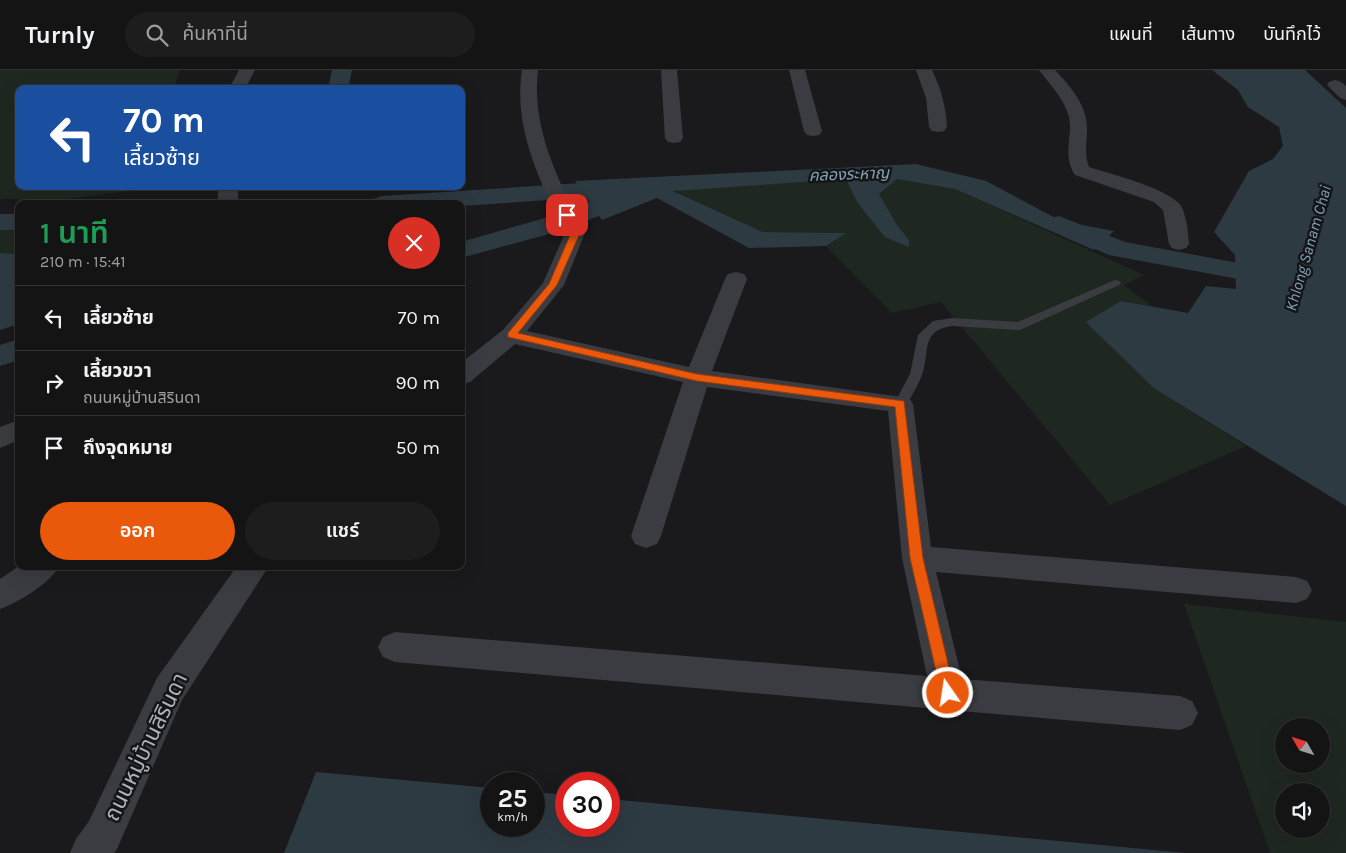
<!DOCTYPE html>
<html lang="th">
<head>
<meta charset="utf-8">
<style>
	body { margin:0; font-family:Karla,"Noto Sans Thai",sans-serif; background:#1d1d1e; color:#f1f3f6; height:100vh; display:flex; flex-direction:column; font-size:19px; white-space:nowrap }
	* { box-sizing:border-box; margin:0 }
	p { font-size:16px; color:#9d9ea0 }
	.icon { flex:none; width:28px; height:28px; fill:none; stroke:currentColor; stroke-width:2; stroke-linecap:round; stroke-linejoin:round }
	.map { position:relative; flex:1; overflow:hidden }
	.side { position:absolute; left:15px; top:130px; width:450px; height:370px; display:flex; flex-direction:column; background:#141415; border-radius:10px; box-shadow:0 5px 20px #0002,0 0 0 1px #333334 }
	.side>* { flex:none }
	.hud { position:absolute; left:15px; top:15px; width:450px; height:105px; border-radius:10px; box-shadow:0 5px 20px #0002,0 0 0 1px #333334; background:#1a4fa0; color:#fff; overflow:hidden }
	.needle { width:32px; rotate:309deg }
	.controls { position:absolute; left:1275px; top:648px; display:grid; gap:10px }
	.controls a { display:grid; place-items:center; width:55px; height:55px; border-radius:50%; background:#141415; box-shadow:0 5px 20px #0002,0 0 0 1px #333334; font-size:25px }
	.speed { position:absolute; left:480px; top:702px; display:flex; gap:10px; font-size:25px; font-weight:700; text-align:center }
	.speed>* { display:grid; place-content:center; width:65px; height:65px; border-radius:50%; background:#141415; box-shadow:0 5px 20px #0002,0 0 0 1px #333334; line-height:1 }
	.speed small { font-size:12px; font-weight:400 }
	.speed .limit { border:8px solid #d22; background:#fff; color:#111 }
	.pin { position:absolute; display:grid; place-items:center; width:42px; height:42px; color:#fff; margin:-21px; border-radius:10px; box-shadow:0 2px 8px #0006 }
	.me { position:absolute; width:55px; margin:-28px; rotate:347deg; stroke-linejoin:round; filter:drop-shadow(0 0 4px #0008) }
	.turn { display:flex; align-items:center; gap:18px; height:105px; padding:0 25px; font-size:22px }
	.turn .icon { width:65px; height:65px; stroke-width:2.5 }
	.turn b { display:block; font-size:35px; line-height:42px }
	.round { display:grid; place-items:center; flex:none; width:52px; height:52px; border-radius:26px; background:#1d1d1e }
	.headline { display:flex; align-items:center; justify-content:space-between; height:85px; padding:0 25px }
	h1 { font-size:30px; font-weight:600; line-height:38px; color:#1e9e55 }
	.cta { display:flex; gap:10px; margin-top:auto; padding:10px 25px }
	.cta a { flex:1; height:58px; border-radius:30px; background:#ea580c; color:#fff; font-size:20px; font-weight:600; line-height:58px; text-align:center }
	.cta a+a { background:#1d1d1e; color:#f1f3f6 }
	ul { padding:0; list-style:none }
	li { display:flex; align-items:center; gap:15px; height:65px; padding:0 25px; border-top:1px solid #333334 }
	li div { flex:1 }
	li b { display:block; font-size:19px }
	li em { font-style:normal }
	header { display:flex; align-items:center; gap:30px; box-sizing:border-box; height:70px; padding:0 25px; background:#141415; border-bottom:1px solid #333334 }
	header strong { font-size:24px }
	nav { display:flex; gap:28px; margin-inline-start:auto; font-size:18px }
	.search { width:350px; height:45px; background:#1d1d1e; display:flex; align-items:center; gap:12px; box-sizing:border-box; padding:0 18px; border-radius:28px; color:#9d9ea0; font-size:19px }
	.map>svg:first-child { display:block }
	.green { fill:#1f2820; fill-rule:evenodd }
	.water { fill:#2e3a42 }
	.lines { fill:none; stroke-linecap:round; stroke-linejoin:round }
	.canal { fill:#2e3a42; fill-rule:evenodd }
	.service { fill:#3a3c42; fill-rule:evenodd }
	.minor { fill:#3a3c42; fill-rule:evenodd }
	.route { fill:#ea580c; stroke:#983908 }
	.labels { text-anchor:middle; dominant-baseline:central; stroke-width:5; stroke-linejoin:round; paint-order:stroke }
	.far-water-label { font-size:16px; font-style:italic; fill:#81a3b9; stroke:#151517 }
	.near-street-label { font-size:22px; fill:#abb2bd; stroke:#151517 }
</style>
</head>
<body>
<header>
<strong>Turnly</strong>
<div class="search"><svg class="icon" aria-label="search" viewBox="0 0 24 24"><circle cx="10" cy="10" r="6"/><path d="M15 15l6 6"/></svg>ค้นหาที่นี่</div>
<nav><a>แผนที่</a><a>เส้นทาง</a><a>บันทึกไว้</a></nav>
</header>
<div class="map">
<svg width="1346" height="783" viewBox="0 0 1346 783">
	<rect width="100%" height="100%" fill="#1a1a1c"/>
	<!-- green -->
	<g class="green">
		<polygon points="0,0 180,0 173,19 19,19 19,116 139,116 137,120 58,130 0,129"/>
		<polygon points="846,109 857,132 909,177 909,170 897,155 879,124 897,109 955,119 1144,205 1124,215 1153,237 1120,231 1155,319 1246,376 1110,435 941,232 892,243 826,176 845,163 763,162 672,120"/>
		<polygon points="0,159 19,161 19,184 0,183"/>
		<path d="M1184 534 1346 552V783H1270ZM1321 656V694H1284V656ZM1321 721V759H1284V721Z"/>
	</g>
	<!-- water -->
	<g class="water">
		<polygon points="1212,0 1305,0 1346,38 1346,436 1155,319 1086,252 1121,231 1188,243 1206,216 1236,219 1235,185 1214,162 1249,101 1273,89 1283,76 1279,57 1248,37 1238,20"/>
		<polygon points="916,94 986,111 1061,151 1114,161 1094,180 955,119 897,109 879,124 897,155 909,170 909,177 885,167 857,132 846,109 673,121 763,162 846,163 826,176 749,178 657,128 602,150 575,111"/>
		<polygon points="0,183 19,184 19,254 0,260"/>
		<polygon points="316,702 491,718 491,756 534,756 534,722 566,725 566,756 609,756 609,729 1186,783 284,783"/>
	</g>
	<g class="lines">
		<!-- canal -->
		<g class="canal">
			<polygon points="332,0 352,0 348,19 328,19"/>
			<polygon points="628,110 637,112 640,117 637,122 631,124 634,129 631,134 556,162 461,188 461,172 538,150 607,126 461,136 461,134 370,134 373,129 382,126"/>
			<rect x="0" y="144" width="19" height="16"/>
			<polygon points="1059,146 1125,172 1282,201 1292,203 1296,209 1292,215 1282,217 1109,185 1050,159 1046,154 1050,149"/>
			<polygon points="19,269 19,290 0,296 0,275"/>
		</g>
		<!-- service -->
		<path class="service" d="M1115 210 1119 211 1121 213 1119 215 1020 260 952 256C922 260 929 280 923 302 919 314 911 327 905 337H895L894 334 910 304 918 265 933 251 952 248 1018 252Z"/>
		<!-- minor -->
		<g class="minor">
			<polygon points="239,0 255,0 245,19 229,19"/>
			<path d="M522 0H538C531 59 559 112 585 163L564 215 527 261 689 297 725 209 728 204 736 202 744 204 747 209 712 301 909 328 913 334 931 477 1296 507 1307 511 1312 520 1307 529 1296 533 936 502 962 609 1180 626 1192 631 1198 643 1192 655 1180 660 395 592 383 587 378 577 383 567 395 562 927 606 902 488 888 341 707 317 661 466 657 474 646 478 635 474 631 466 683 312 515 274 470 312 461 314V293L503 260 543 213 565 163C540 111 513 59 522 0Z"/>
			<polygon points="661,0 677,0 683,68 680,72 674,73 668,72 665,68"/>
			<polygon points="789,0 805,0 822,61 819,65 813,66 807,65 804,61"/>
			<path d="M916 0H932C941 19 946 36 947 57L944 61 938 62 932 61 929 57 926 28Z"/>
			<path d="M1039 0H1055C1070 16 1087 35 1087 58 1087 72 1084 84 1089 97 1111 104 1170 119 1181 136 1187 147 1188 162 1189 174L1186 178 1179 180 1172 178 1169 174 1163 140 1154 132 1075 105C1062 86 1073 67 1069 47 1064 28 1050 15 1039 0Z"/>
			<polygon points="1335,10 1341,12 1346,16 1346,30 1340,28 1327,15 1329,12"/>
			<polygon points="218,116 238,116 238,130 235,134 221,134 218,130"/>
			<polygon points="19,350 19,370 0,378 0,357"/>
			<path d="M19 496H59C51 513 17 533 0 539V509Z"/>
			<polygon points="237,496 269,496 182,630 117,779 114,783 70,783 76,769 89,751 157,608"/>
		</g>
	</g>
	<!-- route -->
	<polygon class="route" points="564,144 570,144 580,163 557,215 518,263 697,304 904,331 923,488 955,623 953,628 948,630 943,628 941,623 910,488 895,337 697,311 508,267 508,263 549,214 571,163 562,145"/>
	<g class="labels">
		<!-- far-water labels -->
		<g class="far-water-label">
			<text transform="translate(849 104) rotate(-2)">คลองระหาญ</text>
			<text transform="translate(1308 178) rotate(-74)">Khlong Sanam Chai</text>
		</g>
		<!-- near-street labels -->
		<g class="near-street-label">
			<text transform="translate(146 677) rotate(-64)">ถนนหมู่บ้านสิรินดา</text>
		</g>
	</g>
</svg>
<div class="controls">
<a><svg class="needle" viewBox="-14 -14 28 28"><path d="M0-13l5 13h-10z" fill="#e53935"/><path d="M0 13l5-13h-10z" fill="#9d9ea0"/></svg></a>
<a><svg class="icon" aria-label="sound" viewBox="0 0 24 24"><path d="M4 9h4l5-4v14l-5-4H4zM17 9q2 3 0 6"/></svg></a>
</div>
<div class="speed"><div>25<small>km/h</small></div><div class="limit">30</div></div>
<div class="pin" style="left:567px;top:145px;background:#d93025"><svg class="icon" aria-label="arrive" viewBox="0 0 24 24"><path d="M6 21V4h12l-3 4 3 4H6"/></svg></div>
<svg class="me" style="left:948px;top:623px" viewBox="-20 -20 40 40"><circle r="17" fill="#ea580c" stroke="#fff" stroke-width="3"/><path d="M0-11L8 9 0 5-8 9z" fill="#fff"/></svg>
<div class="hud">
<div class="turn"><svg class="icon" aria-label="left" viewBox="0 0 24 24"><path d="M17 20v-9H6M10 6l-5 5 5 5"/></svg><div><b>70 m</b>เลี้ยวซ้าย</div></div>
</div>
<section class="side">
<div class="headline"><div><h1>1 นาที</h1><p>210 m · 15:41</p></div><a class="round" style="background:#d93025;color:#fff"><svg class="icon" aria-label="close" viewBox="0 0 24 24"><path d="M6 6l12 12M18 6L6 18"/></svg></a></div>
<ul>
<li><svg class="icon" aria-label="left" viewBox="0 0 24 24"><path d="M17 20v-9H6M10 6l-5 5 5 5"/></svg><div><b>เลี้ยวซ้าย</b></div><em>70 m</em></li>
<li><svg class="icon" aria-label="right" viewBox="0 0 24 24"><path d="M7 20v-9h11M14 6l5 5-5 5"/></svg><div><b>เลี้ยวขวา</b><p>ถนนหมู่บ้านสิรินดา</p></div><em>90 m</em></li>
<li><svg class="icon" aria-label="arrive" viewBox="0 0 24 24"><path d="M6 21V4h12l-3 4 3 4H6"/></svg><div><b>ถึงจุดหมาย</b></div><em>50 m</em></li>
</ul>
<div class="cta"><a>ออก</a><a>แชร์</a></div>
</section>
</div>
</body>
</html>
